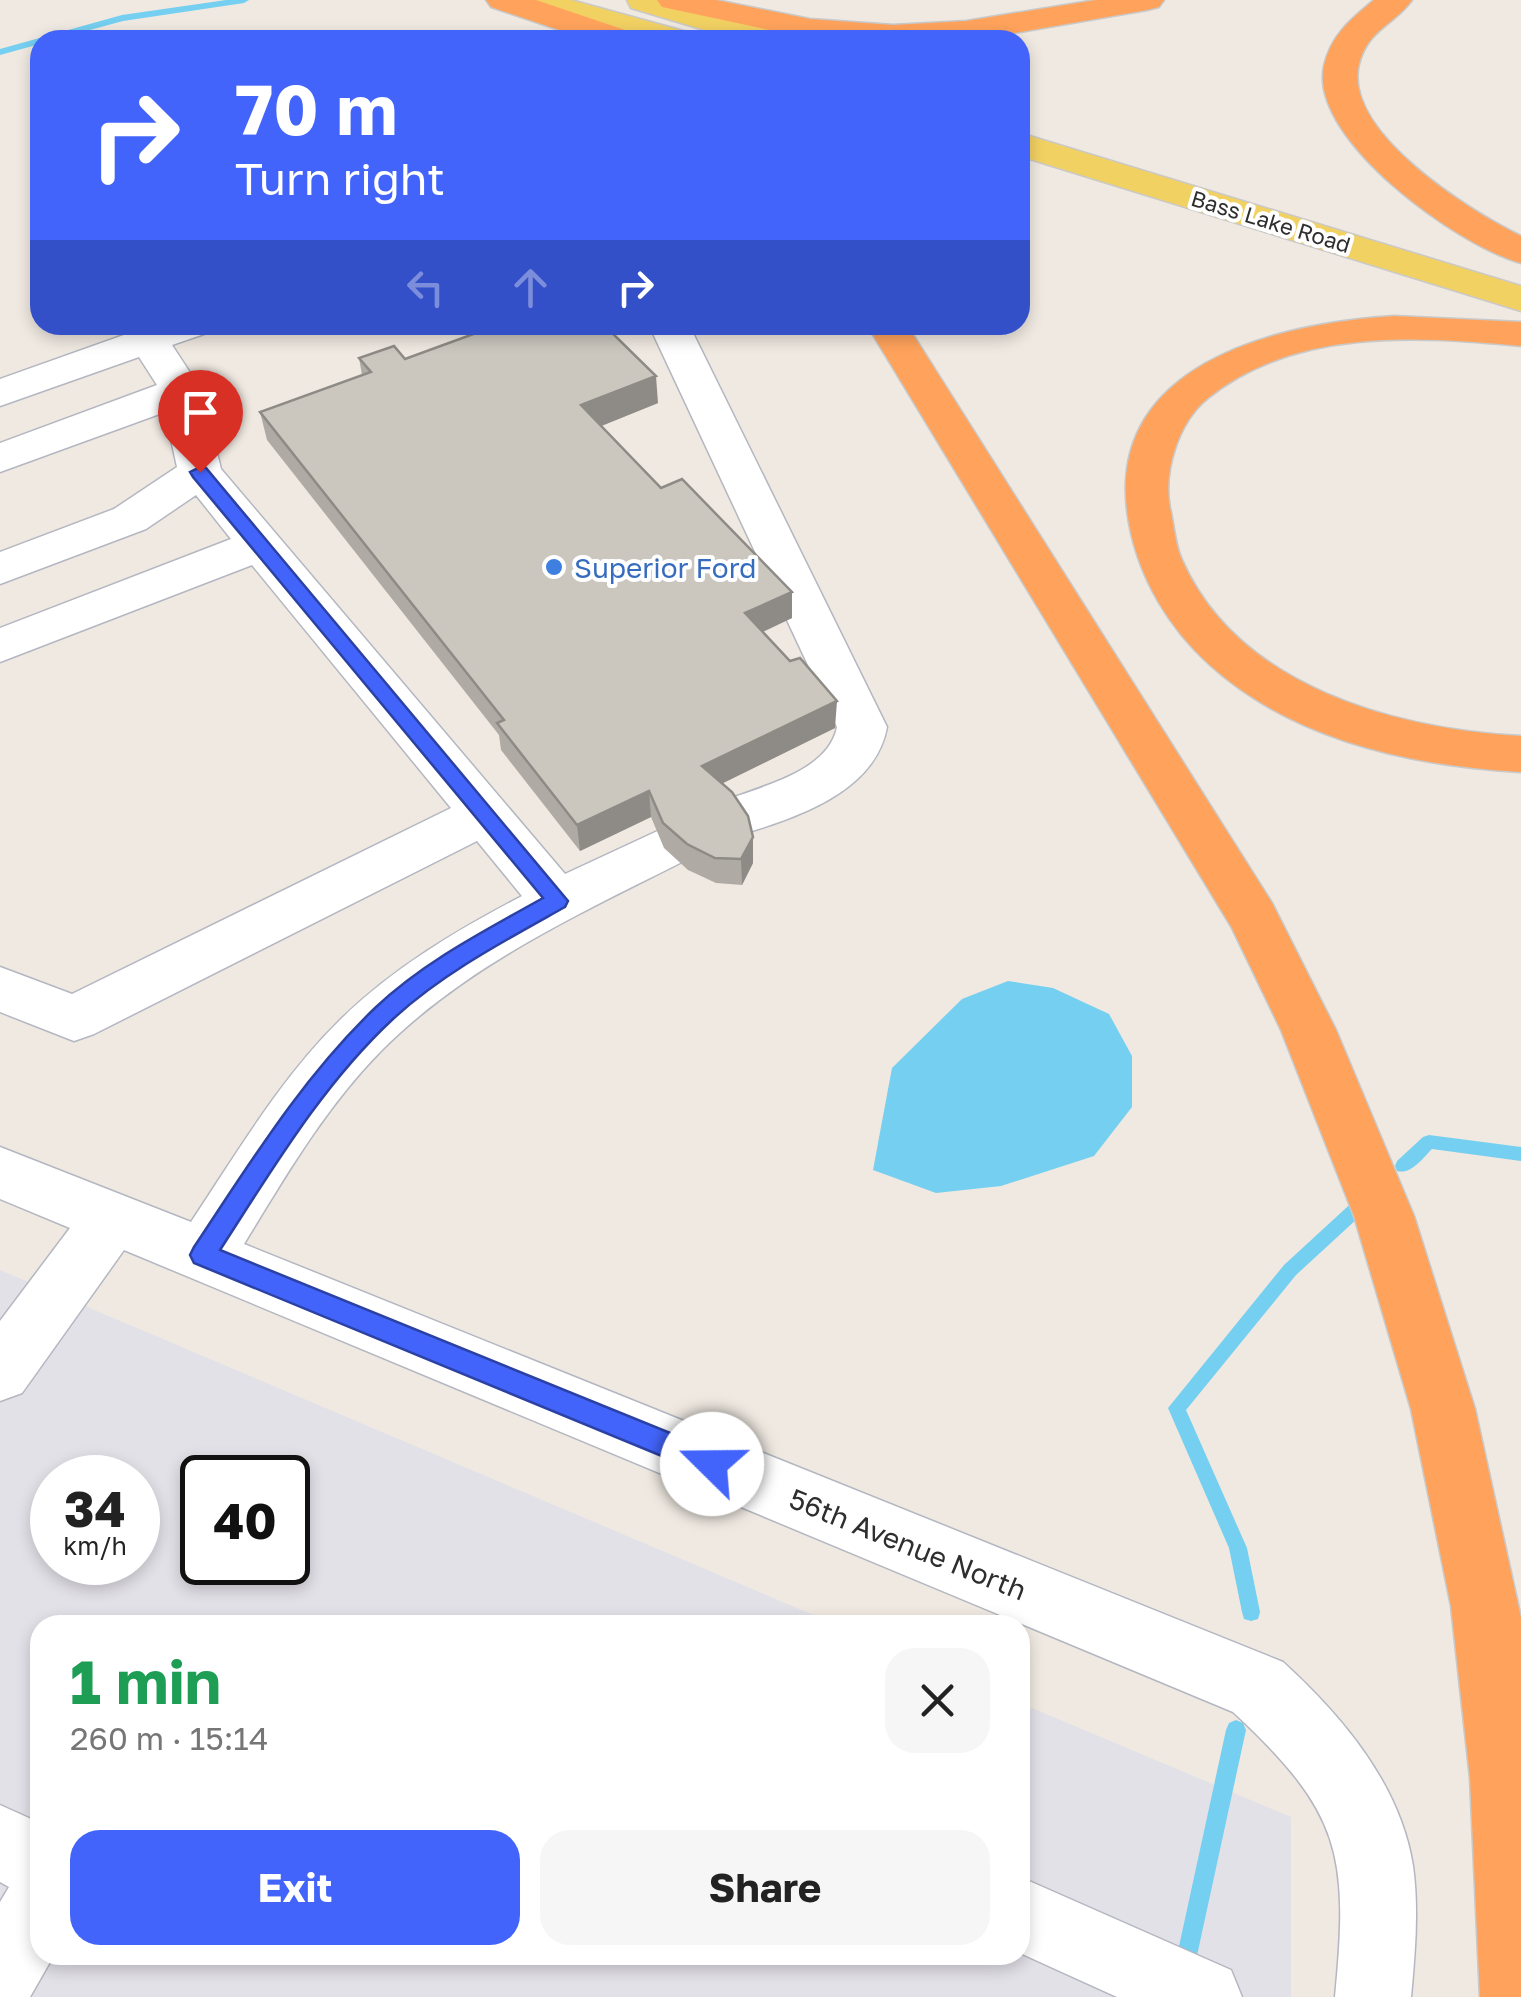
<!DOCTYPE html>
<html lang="en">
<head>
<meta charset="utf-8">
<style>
	body { margin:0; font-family:"Golos Text",sans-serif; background:#f6f6f6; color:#222; height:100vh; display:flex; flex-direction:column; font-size:38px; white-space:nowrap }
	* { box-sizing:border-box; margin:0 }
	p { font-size:32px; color:#767676 }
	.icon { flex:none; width:55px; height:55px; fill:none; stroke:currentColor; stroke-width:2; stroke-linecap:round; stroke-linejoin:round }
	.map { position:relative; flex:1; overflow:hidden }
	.details { position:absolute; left:30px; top:1615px; width:1000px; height:350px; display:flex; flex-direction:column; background:#fff; border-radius:30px; box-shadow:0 5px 15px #0003 }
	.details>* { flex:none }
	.top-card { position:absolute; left:30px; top:30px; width:1000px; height:305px; border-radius:30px; box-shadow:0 5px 15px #0003; background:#4264fb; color:#fff; overflow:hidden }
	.speed { position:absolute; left:30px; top:1455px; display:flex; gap:20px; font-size:50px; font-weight:700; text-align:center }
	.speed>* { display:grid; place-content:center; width:130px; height:130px; border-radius:50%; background:#fff; box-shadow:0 5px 15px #0003; line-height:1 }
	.speed small { font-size:25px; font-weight:400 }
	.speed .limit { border:5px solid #111; border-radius:15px; background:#fff; color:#111 }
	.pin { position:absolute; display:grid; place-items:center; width:85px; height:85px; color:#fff; margin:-102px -42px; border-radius:50% 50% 50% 0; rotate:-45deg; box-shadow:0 0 10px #0007 }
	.pin .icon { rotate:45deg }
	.me { position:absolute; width:110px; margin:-55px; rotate:292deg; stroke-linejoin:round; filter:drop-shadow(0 0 8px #0008) }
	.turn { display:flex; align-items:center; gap:35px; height:210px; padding:0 40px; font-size:45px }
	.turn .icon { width:130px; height:130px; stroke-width:2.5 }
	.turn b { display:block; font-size:70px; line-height:85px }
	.lanes { display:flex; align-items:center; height:95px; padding:0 40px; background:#0003; justify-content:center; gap:50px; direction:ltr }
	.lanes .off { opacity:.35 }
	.round { display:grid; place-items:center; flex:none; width:105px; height:105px; border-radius:30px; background:#f6f6f6 }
	.headline { display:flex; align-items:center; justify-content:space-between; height:170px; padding:0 40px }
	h1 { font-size:60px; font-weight:700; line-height:75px; color:#1e9e55 }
	.primary-button { display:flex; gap:20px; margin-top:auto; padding:20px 40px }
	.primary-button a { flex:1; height:115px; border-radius:30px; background:#4264fb; color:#fff; font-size:40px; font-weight:700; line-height:115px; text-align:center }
	.primary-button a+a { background:#f6f6f6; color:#222 }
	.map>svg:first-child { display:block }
	.industrial { fill:#e3e1e8; fill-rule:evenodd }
	.water { fill:#75cff0 }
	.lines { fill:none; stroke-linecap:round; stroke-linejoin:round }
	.stream { fill:#75cff0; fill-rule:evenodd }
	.minor-casing { stroke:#b4b7c1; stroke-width:3 }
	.major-casing { stroke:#c9c9c9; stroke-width:3 }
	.highway-casing { stroke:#c9c9c9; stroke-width:3 }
	.minor { fill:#fff; fill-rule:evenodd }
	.major { fill:#f2d163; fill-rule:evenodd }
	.highway { fill:#ffa35c; fill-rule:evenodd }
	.wall { fill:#afaba4 }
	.shaded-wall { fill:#8e8b86 }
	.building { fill:#cbc7bf; stroke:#8e8b86; stroke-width:2.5 }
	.route { fill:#4264fb; stroke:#2b41a3; stroke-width:2.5 }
	.shop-dot { fill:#3f7fe0; stroke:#fff; stroke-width:4 }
	.labels { text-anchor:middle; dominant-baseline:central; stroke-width:8; stroke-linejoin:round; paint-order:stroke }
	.far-street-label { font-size:22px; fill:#2e2e2e; stroke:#fff }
	.shop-label { font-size:28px; fill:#366cbe; stroke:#fff; text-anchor:start }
	.street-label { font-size:28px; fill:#2e2e2e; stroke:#fff }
</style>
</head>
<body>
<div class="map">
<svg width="1521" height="1997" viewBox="0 0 1521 1997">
	<rect width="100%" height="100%" fill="#efe9e1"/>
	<!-- industrial -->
	<path class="industrial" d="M0 1270 837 1625H40V1955H1020V1703L1291 1817V1997H0ZM52 1478H138V1562H52ZM202 1478H288V1562H202Z"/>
	<!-- water -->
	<polygon class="water" points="1008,981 1053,988 1109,1014 1132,1056 1132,1107 1094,1156 1001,1186 936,1193 873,1170 892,1068 962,999"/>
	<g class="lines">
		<!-- stream -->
		<g class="stream">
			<polygon points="226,0 249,0 244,3 123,21 53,40 40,40 40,44 0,55 0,49 122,15"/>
			<path d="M1429 1135 1521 1147V1161L1432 1149C1423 1158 1411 1175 1397 1171L1395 1166 1397 1161 1423 1137Z"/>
			<polygon points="1364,1195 1370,1197 1372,1202 1370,1207 1296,1275 1186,1410 1247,1548 1260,1612 1258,1619 1251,1621 1244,1619 1242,1612 1229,1548 1168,1408 1284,1265 1358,1197"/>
			<polygon points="1236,1720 1243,1723 1246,1730 1188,1997 1168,1997 1226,1730 1229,1723"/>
		</g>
		<defs>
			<g id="minor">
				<path d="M152 325H210L204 334 172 345 202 391 221 469 565 874 664 828 682 834 690 848 682 862C577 915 465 966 380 1052 325 1108 285 1177 244 1244L1283 1662C1342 1716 1400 1784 1413 1866 1419 1909 1415 1954 1411 1997H1335C1349 1854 1341 1812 1233 1712L124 1250 22 1393 0 1401V1321L70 1228 0 1199V1147L191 1222C237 1153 280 1079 340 1020 393 968 457 930 522 896L477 841 94 1034 74 1041 0 1012V967L72 994 451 808 252 565 0 662V628L231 539 196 495 146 529 0 584V552L114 509 177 467 165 412 0 472V443L157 385 139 357 0 406V379Z"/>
				<path d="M649 325H689L887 727C875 794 792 819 733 837L715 832 707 818 715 804C754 788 828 774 837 727Z"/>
				<polygon points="0,1805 40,1823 40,1955 54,1955 30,1997 0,1997 0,1902 9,1887 0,1882"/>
				<polygon points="1020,1877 1231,1970 1242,1997 1117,1997 1020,1953"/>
			</g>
			<g id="major">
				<polygon points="517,0 571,0 691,33 696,40 641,40 522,7"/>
				<polygon points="627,0 675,0 786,33 791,40 738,40 631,8"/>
				<polygon points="1020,133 1521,286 1521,311 1020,156"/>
			</g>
			<g id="highway">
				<polygon points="486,0 536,0 634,33 639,40 589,40 491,7"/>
				<polygon points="657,0 716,0 810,19 893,25 966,21 1096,0 1164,0 1159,7 1147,10 974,40 816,40 662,7"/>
				<path d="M1374 0H1412C1393 26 1368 29 1359 64 1342 132 1471 212 1521 236V263C1460 247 1308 139 1324 66 1331 35 1351 19 1374 0Z"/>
				<path d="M1394 316 1521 322V346C1416 336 1295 328 1208 398 1178 422 1163 472 1170 508 1174 525 1175 545 1182 560 1238 687 1395 729 1521 736V772C1413 766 1293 740 1210 665 1169 628 1139 578 1129 523 1100 365 1274 324 1394 316Z"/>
				<polygon points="867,325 907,325 1272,903 1336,1030 1414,1216 1475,1409 1521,1618 1521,1997 1480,1997 1470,1778 1451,1606 1411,1409 1354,1216 1281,1030 1232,928"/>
			</g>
		</defs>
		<!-- minor casing -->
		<use href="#minor" class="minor-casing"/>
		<!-- major casing -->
		<use href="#major" class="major-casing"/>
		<!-- highway casing -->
		<use href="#highway" class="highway-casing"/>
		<!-- minor -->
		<use href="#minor" class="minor"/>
		<!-- major -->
		<use href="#major" class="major"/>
		<!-- highway -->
		<use href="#highway" class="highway"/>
	</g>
	<!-- wall -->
	<polygon class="wall" points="359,358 405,359 658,403 601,426 792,618 763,632 835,728 722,783 753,837 753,863 742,885 716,883 688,870 664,848 651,817 580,851 501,750 499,735 267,440 260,412 362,375"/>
	<!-- shaded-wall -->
	<g class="shaded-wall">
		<polygon points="656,376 658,403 584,433 581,405"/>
		<polygon points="792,592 792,618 745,640 745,613"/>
		<polygon points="837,701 835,728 703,793 702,766"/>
		<polygon points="649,791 651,817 580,851 577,825"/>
		<polygon points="753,837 753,863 742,885 741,859"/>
	</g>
	<!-- building -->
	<polygon class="building" points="498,325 604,325 656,376 581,405 661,488 682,479 792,592 745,613 790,661 800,658 837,701 702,766 732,792 748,816 753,837 741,859 715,858 687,844 663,823 649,791 577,825 497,723 504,720 260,412 371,372 359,358 394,346 405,359"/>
	<!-- route -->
	<path class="route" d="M200 467 206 468 568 901 565 907C506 940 443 973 393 1019 322 1085 272 1170 220 1250L722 1454 726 1464 722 1473 712 1476 703 1473 194 1263 190 1255 194 1247C250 1163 302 1078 375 1008 423 962 486 930 543 898L193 477 190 472Z"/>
	<!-- markers -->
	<circle class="shop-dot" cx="554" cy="567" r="10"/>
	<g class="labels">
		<!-- far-street labels -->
		<g class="far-street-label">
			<text transform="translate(1271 221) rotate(17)">Bass Lake Road</text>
		</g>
		<!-- shop labels -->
		<g class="shop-label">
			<text x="574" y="567">Superior Ford</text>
		</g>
		<!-- street labels -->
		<g class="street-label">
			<text transform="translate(908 1544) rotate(22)">56th Avenue North</text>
		</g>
	</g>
</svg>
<div class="speed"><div>34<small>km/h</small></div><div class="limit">40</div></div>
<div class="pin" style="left:200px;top:472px;background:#d93025"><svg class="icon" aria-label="arrive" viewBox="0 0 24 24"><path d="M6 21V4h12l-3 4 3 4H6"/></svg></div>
<svg class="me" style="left:712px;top:1464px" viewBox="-20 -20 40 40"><circle r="19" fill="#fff"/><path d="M0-13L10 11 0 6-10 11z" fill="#4264fb"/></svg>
<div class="top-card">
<div class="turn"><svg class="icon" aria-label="right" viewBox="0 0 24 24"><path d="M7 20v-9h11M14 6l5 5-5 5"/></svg><div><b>70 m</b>Turn right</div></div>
<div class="lanes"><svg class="icon off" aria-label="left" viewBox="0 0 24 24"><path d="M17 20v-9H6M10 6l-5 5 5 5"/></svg><svg class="icon off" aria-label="ahead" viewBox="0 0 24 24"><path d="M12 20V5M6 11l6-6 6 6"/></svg><svg class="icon" aria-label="right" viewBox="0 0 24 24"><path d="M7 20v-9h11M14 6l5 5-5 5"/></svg></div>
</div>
<section class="details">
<div class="headline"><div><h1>1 min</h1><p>260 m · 15:14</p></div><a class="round"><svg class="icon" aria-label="close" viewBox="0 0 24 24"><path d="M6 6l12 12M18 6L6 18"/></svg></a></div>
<div class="primary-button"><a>Exit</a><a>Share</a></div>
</section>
</div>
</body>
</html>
